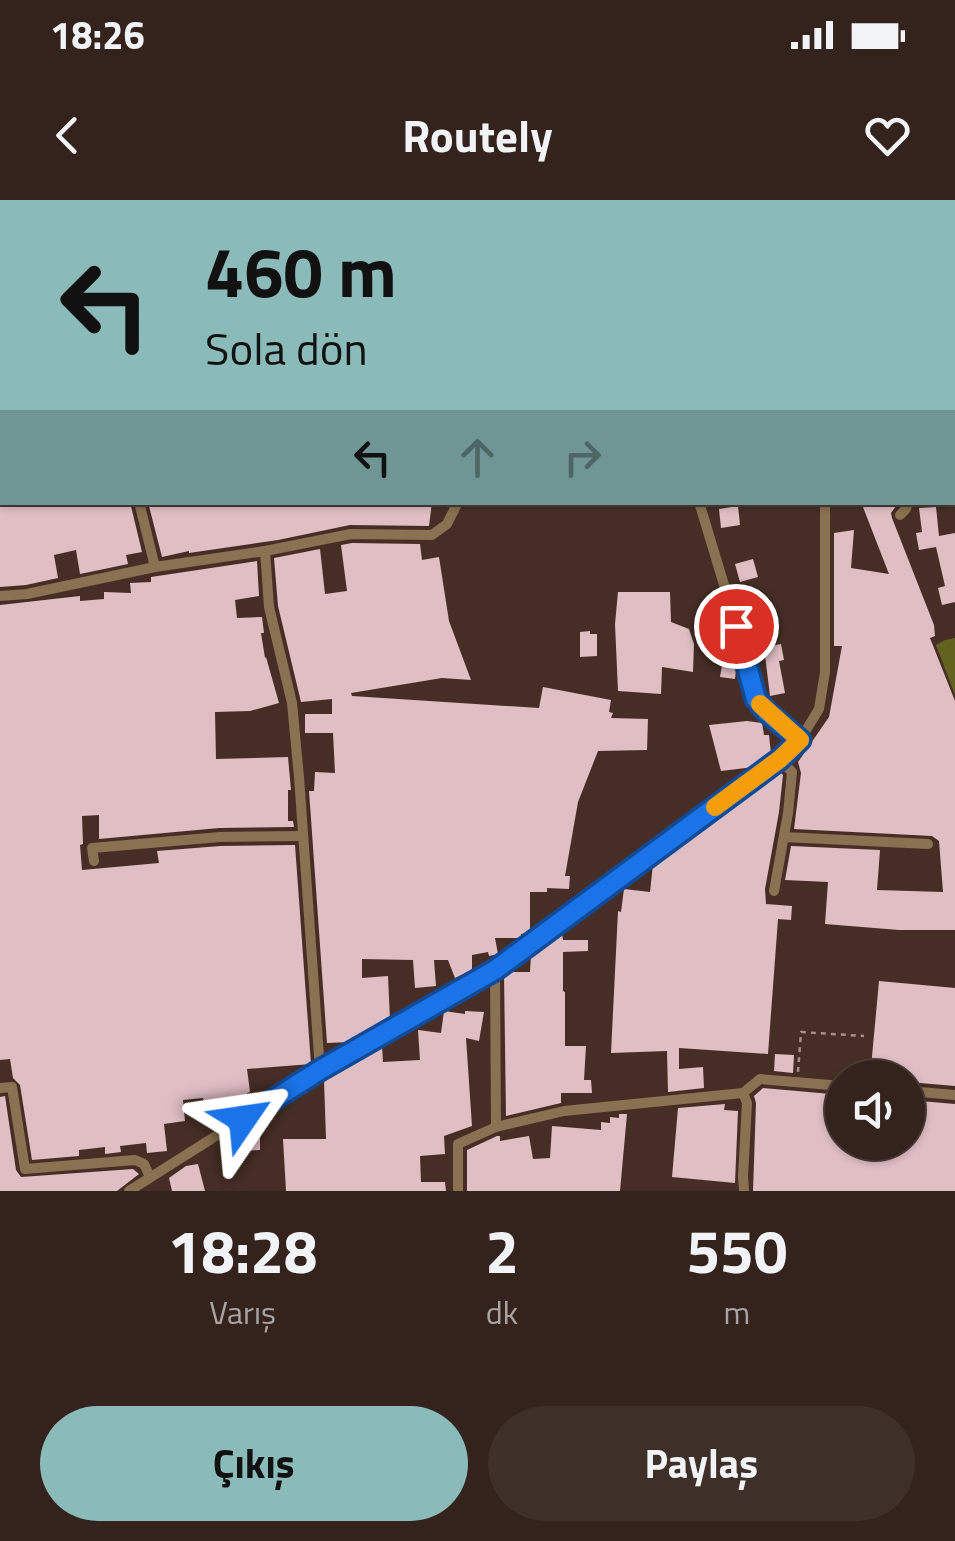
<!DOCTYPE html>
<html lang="tr">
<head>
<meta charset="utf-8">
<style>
	body { margin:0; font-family:"Titillium Web",sans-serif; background:#3f2f29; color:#f1f3f6; height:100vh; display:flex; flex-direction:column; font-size:38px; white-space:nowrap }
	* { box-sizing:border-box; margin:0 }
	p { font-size:32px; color:#a9a4a3 }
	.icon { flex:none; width:55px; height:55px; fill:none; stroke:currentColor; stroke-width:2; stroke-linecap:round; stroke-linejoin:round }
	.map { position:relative; height:991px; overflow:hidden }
	.details { display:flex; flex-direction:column; background:#34221c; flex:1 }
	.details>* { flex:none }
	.banner { position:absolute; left:0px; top:0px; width:955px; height:305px; box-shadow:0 2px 8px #0004,0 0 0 2px #4e3f3b; background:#8bbbb9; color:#111; overflow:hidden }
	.controls { position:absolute; left:825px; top:860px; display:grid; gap:20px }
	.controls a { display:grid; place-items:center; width:100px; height:100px; border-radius:50%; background:#34221c; box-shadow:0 2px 8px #0004,0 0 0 2px #4e3f3b; font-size:50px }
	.pin { position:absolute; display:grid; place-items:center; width:85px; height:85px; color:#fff; margin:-42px; border:5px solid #fff; border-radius:50%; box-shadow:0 2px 10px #0007 }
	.me { position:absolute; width:110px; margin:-55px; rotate:58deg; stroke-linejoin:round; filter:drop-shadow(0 0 8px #0008) }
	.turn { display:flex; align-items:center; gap:35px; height:210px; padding:0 40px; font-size:45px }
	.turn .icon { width:130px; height:130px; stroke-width:2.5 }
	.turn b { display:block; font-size:70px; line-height:85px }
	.lanes { display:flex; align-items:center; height:95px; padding:0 40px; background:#0003; justify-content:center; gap:50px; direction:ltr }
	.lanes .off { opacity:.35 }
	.eta { display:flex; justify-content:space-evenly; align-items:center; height:170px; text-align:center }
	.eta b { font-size:60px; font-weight:700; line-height:70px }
	.action { display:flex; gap:20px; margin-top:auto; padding:20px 40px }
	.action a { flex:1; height:115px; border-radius:60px; background:#8bbbb9; color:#111; font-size:40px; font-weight:700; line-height:115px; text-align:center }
	.action a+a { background:#3f2f29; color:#f1f3f6 }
	.status { display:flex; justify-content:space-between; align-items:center; height:70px; padding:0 50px; background:#34221c; direction:ltr }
	.status svg { height:28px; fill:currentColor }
	header { display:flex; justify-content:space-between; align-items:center; height:130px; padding:0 40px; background:#34221c; font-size:45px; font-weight:700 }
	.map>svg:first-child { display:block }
	.green { fill:#63621f }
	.building { fill:#dfbec4 }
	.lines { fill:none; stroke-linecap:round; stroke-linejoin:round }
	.path { stroke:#a49089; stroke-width:2.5; stroke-dasharray:5 5; stroke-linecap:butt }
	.minor { stroke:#8a7151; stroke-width:10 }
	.major { stroke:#deac67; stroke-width:12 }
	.route-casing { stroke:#114b97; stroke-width:25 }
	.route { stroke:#1a73e8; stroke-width:18 }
	.slow { stroke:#f59e0b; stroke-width:18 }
</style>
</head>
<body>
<div class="status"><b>18:26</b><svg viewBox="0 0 49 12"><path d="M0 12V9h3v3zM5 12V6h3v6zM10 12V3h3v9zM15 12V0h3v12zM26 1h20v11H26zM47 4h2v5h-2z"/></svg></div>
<header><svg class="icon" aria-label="back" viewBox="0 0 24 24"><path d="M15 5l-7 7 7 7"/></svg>Routely<svg class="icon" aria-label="heart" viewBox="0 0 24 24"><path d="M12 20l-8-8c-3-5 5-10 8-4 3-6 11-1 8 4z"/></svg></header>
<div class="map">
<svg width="955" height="991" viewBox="0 0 955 991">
	<rect width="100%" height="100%" fill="#462e26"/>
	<!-- green -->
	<polygon class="green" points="955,438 955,495 936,445 945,440"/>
	<!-- building -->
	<g class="building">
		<polygon points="0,302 130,302 142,352 126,355 128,364 80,374 76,350 54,355 58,378 26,385 0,387"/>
		<polygon points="148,302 432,302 429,326 350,325 278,340 189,353 189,351 162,357"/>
		<polygon points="861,302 895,302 896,306 891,313 892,318 934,425 935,436 930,438 955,501 955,730 899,730 825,724 828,682 785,680 791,646 880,650 877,690 943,692 939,641 932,636 794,629 801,573 798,562 829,517 842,446 834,446 834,333 854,330 851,368 889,374"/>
		<polygon points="738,306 740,325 721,328 719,309"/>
		<polygon points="936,307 939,336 955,333 955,402 942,405 938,388 945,386 936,347 919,350 916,333 922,332 919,308"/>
		<polygon points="352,343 420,344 422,360 439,357 449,421 471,480 442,478 351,493 352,496 539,508 543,487 611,500 609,512 613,513 611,518 648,519 647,550 598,551 578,602 565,676 570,676 569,689 547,688 547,692 530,692 530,733 521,734 521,738 495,738 498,754 489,756 488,752 472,755 472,770 455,778 448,760 434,760 436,786 415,788 413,760 362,759 362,778 388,776 390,820 351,842 327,843 309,591 314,591 315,572 335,573 333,533 305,533 305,514 332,514 332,499 301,502 278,406 274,358 320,349 325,394 347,391 341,345"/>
		<polygon points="753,359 758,377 740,382 735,364"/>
		<polygon points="257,361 259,396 235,400 237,418 262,417 264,433 261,433 265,458 266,457 279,503 250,511 215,512 216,559 288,557 291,590 288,590 288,621 293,621 294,627 219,628 99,639 99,615 82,616 83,644 80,645 82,670 159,663 157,651 220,646 295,645 311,864 247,869 250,892 247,893 247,906 206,913 203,898 183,900 185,921 164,924 167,951 147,953 146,943 120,946 121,952 105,954 105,947 79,950 79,956 32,960 20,885 13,878 10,859 0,860 0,405 80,396 80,401 104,399 104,392 131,393 130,383 151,382 151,377"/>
		<polygon points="618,392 670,392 671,422 689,429 694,444 693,472 662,467 661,494 618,491 615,424"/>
		<polygon points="765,400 769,420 749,423 746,403"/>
		<polygon points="590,431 590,434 597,434 597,456 580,457 580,432"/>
		<polygon points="781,444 784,460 779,461 785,493 770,496 764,447"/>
		<polygon points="723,459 737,461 735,479 720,477"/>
		<polygon points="747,521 762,523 764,535 769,535 771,554 754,567 721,571 709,525"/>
		<polygon points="780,572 783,575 779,612 765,689 766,704 792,706 791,720 778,719 768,854 679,848 679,869 703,867 704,888 668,892 667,851 611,853 618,711 621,712 624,689 650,692 653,664"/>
		<polygon points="562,733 563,740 588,740 588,751 563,752 563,791 565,792 565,846 586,846 584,880 591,880 592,893 561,893 561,903 506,916 504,774 507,772 530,772 531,755"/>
		<polygon points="879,781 955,788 955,886 908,882 908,878 870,878"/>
		<polygon points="444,811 465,814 465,811 484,812 479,841 466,838 472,926 444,936 445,954 420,956 421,982 445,982 446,991 286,991 283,939 326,939 324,880 382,845 383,862 420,860 418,830 441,833"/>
		<polygon points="775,854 794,855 793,873 774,871"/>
		<polygon points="763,888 842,895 842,942 908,942 908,900 955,904 955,991 753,991 756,903 754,896"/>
		<polygon points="5,896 16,970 21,977 133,969 139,974 117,991 0,991 0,897"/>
		<polygon points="725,904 724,910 738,911 735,983 672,977 678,908"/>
		<polygon points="619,914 627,914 620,991 467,991 467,950 497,936 500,936 500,941 529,936 533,959 550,958 552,926 601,930 601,922 610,923 610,917 619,918"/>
		<polygon points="260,934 260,950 243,951 242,935"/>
		<polygon points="198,964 205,991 172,991 169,978 186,966"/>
	</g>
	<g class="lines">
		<!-- path -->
		<polyline class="path" points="798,872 801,832 864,836"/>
		<!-- minor -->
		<g class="minor">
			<polyline points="461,0 462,2"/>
			<polyline points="540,0 540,2"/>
			<polyline points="649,0 656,2"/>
			<polyline points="701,2 703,0"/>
			<polyline points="875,2 882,0"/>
			<polyline points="952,162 955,158"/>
			<polyline points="139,302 155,367"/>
			<path d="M699 302 750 471C752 507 774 519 800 540"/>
			<polyline points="900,315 906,309 908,302"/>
			<polyline points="265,351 269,407 292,503 299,577 320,870"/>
			<polyline points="0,396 27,394 155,367 265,351 351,334 432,335 447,324 458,302"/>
			<polyline points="784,637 928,644"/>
			<polyline points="94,661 92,648 220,637 302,636"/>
			<polyline points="774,691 788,613 792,572 780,559"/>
			<polyline points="0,888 12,887 25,969 135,960 144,964 150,977"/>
			<polyline points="908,891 955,895"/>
			<polyline points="743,893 747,903 743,976 744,991"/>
			<polyline points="496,927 564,911 743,893 760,879 842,886"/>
			<polyline points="129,991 320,870 495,770 780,559 800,540 819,509 825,472 825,302"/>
			<polyline points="458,991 458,944 496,927 495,770"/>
		</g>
		<!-- major -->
		<g class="major">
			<polyline points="829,0 831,2"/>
			<polyline points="952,221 955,234"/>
		</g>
	</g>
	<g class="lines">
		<defs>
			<polyline id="route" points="243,919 320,870 495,770 780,559 800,540 767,512 756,499 736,426"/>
		</defs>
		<!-- route casing -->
		<use href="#route" class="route-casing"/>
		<!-- route -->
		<use href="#route" class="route"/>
		<!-- slow -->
		<polyline class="slow" points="715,607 780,559 800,540 760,504"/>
	</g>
</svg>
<div class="controls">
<a><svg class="icon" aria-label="sound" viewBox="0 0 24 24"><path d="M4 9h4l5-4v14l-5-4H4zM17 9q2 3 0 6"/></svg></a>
</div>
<div class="pin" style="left:736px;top:426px;background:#d93025"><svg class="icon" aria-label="arrive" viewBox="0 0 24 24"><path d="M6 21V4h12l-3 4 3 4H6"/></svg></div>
<svg class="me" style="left:243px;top:919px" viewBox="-20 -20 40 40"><path d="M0-17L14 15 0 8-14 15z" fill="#1a73e8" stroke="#fff" stroke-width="4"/></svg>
<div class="banner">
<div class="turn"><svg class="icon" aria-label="left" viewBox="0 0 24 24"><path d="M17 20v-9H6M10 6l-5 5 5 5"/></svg><div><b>460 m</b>Sola dön</div></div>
<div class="lanes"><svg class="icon" aria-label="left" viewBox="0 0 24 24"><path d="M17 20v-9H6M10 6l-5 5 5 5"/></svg><svg class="icon off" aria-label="ahead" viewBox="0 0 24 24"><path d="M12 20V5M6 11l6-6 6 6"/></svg><svg class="icon off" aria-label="right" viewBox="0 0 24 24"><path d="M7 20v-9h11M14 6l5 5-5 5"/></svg></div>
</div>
</div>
<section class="details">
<div class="eta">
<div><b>18:28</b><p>Varış</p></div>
<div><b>2</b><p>dk</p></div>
<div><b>550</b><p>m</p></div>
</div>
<div class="action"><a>Çıkış</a><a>Paylaş</a></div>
</section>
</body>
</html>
